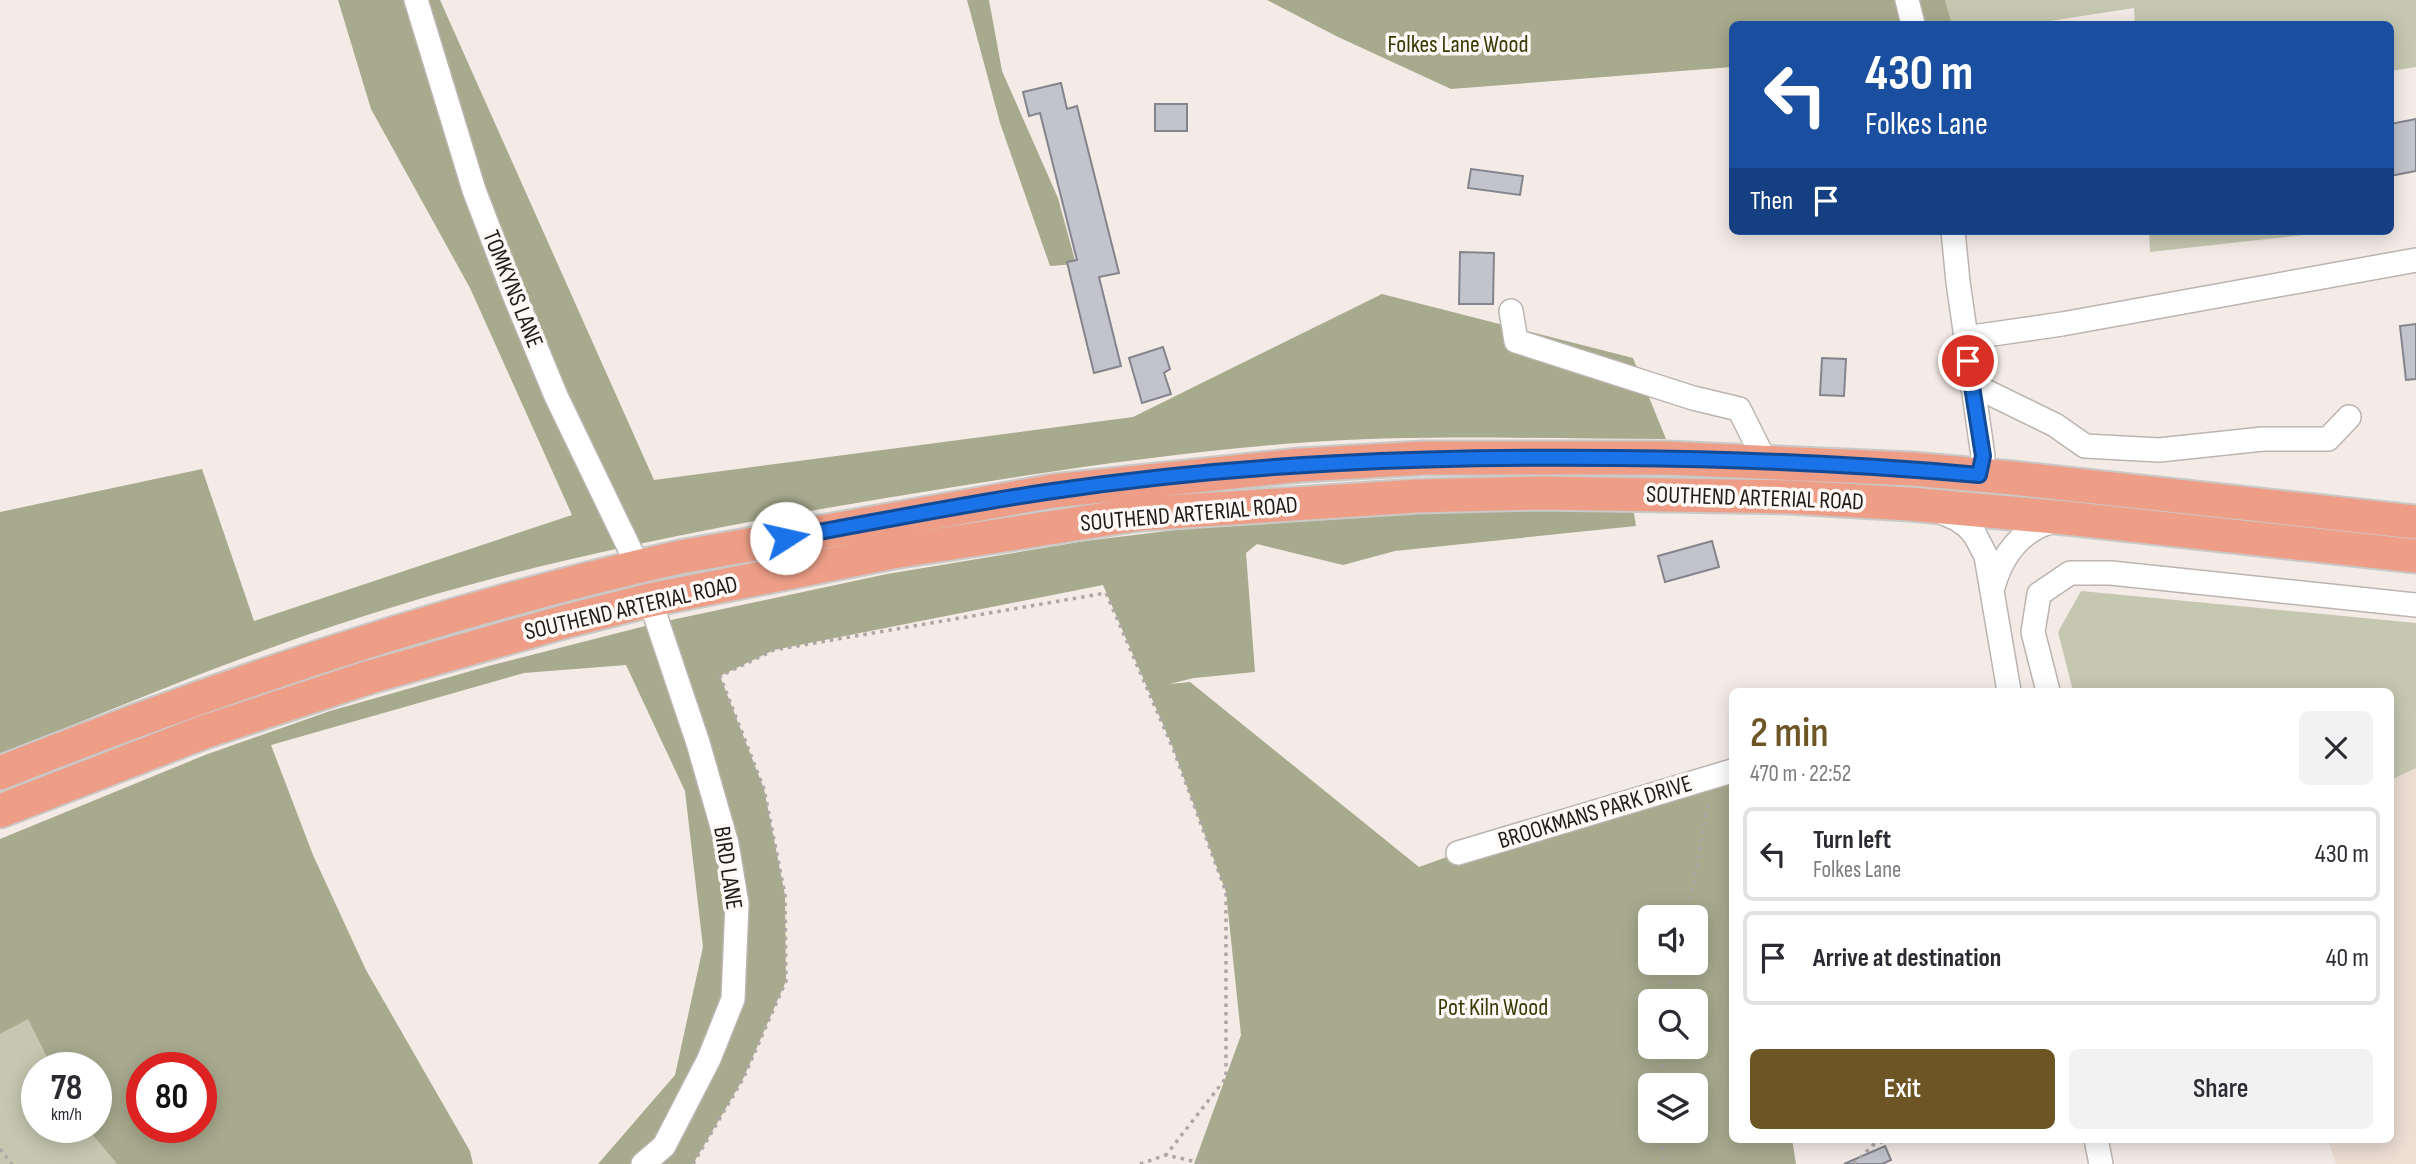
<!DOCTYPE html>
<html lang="en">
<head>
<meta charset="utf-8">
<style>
	body { margin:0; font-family:"Sofia Sans Condensed",sans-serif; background:#f2f2f3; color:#2b2b33; height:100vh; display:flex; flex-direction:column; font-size:26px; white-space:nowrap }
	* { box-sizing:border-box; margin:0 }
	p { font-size:23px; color:#7c7c81 }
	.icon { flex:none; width:38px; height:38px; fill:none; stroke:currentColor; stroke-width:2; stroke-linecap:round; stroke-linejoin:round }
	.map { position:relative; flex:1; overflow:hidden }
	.panel { position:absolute; left:1729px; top:688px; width:665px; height:455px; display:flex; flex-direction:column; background:#fff; border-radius:10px; box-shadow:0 4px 18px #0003 }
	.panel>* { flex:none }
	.guide { position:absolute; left:1729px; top:21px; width:665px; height:214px; border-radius:10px; box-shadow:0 4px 18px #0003; background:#1a4fa0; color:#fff; overflow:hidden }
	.buttons { position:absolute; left:1638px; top:905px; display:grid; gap:14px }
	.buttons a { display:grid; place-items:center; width:70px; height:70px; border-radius:10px; background:#fff; box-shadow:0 4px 18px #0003; font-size:35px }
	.speed { position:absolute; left:21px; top:1052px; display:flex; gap:14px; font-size:35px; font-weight:700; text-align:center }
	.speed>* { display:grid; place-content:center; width:91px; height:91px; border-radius:50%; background:#fff; box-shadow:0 4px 18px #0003; line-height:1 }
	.speed small { font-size:18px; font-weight:400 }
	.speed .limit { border:10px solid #d22; background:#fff; color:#111 }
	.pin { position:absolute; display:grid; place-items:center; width:60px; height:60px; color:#fff; margin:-30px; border:4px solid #fff; border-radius:50%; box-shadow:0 2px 7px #0007 }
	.me { position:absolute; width:77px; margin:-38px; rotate:80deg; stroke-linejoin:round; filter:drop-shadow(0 0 5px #0008) }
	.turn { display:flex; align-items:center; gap:24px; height:147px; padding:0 21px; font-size:32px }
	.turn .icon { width:91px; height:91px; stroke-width:2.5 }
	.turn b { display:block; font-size:49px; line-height:60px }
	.then { display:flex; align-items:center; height:66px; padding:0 21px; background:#0003; gap:14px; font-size:26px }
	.round { display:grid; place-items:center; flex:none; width:74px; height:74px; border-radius:10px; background:#f2f2f3 }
	.overview { display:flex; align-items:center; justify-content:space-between; height:119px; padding:0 21px }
	h1 { font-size:42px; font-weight:600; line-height:52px; color:#6e5526 }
	.action { display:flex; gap:14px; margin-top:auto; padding:14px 21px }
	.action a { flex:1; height:80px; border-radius:10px; background:#6e5526; color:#fff; font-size:28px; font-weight:600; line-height:80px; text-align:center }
	.action a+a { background:#f2f2f3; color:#2b2b33 }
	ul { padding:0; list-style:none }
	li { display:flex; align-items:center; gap:21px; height:94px; margin:0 14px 10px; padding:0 7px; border:4px solid #e1e1e2; border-radius:10px }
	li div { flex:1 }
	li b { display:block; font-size:26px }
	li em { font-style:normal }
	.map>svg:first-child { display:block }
	.built { fill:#edded4 }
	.green { fill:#c5c7b0 }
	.forest { fill:#a7aa8d; fill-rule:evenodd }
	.building { fill:#c2c3cb; stroke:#83848c; stroke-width:2 }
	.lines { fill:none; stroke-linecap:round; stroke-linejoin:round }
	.minor-casing { stroke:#bcb4af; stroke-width:26 }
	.highway-casing { stroke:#c9c9c8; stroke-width:37 }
	.path { stroke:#afa7a4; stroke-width:3.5; stroke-dasharray:3.5 5; stroke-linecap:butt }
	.minor { stroke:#fff; stroke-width:23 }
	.highway { stroke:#ee9e87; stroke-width:33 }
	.route-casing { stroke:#114b97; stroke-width:18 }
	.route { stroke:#1a73e8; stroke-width:12 }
	.labels { text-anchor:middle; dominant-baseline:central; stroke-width:7; stroke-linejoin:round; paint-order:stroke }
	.park-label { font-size:24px; fill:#373903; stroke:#fef9f6 }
	.street-label { font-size:24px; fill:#1f1c1b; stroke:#fef9f6 }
</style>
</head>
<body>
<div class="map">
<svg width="2416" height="1164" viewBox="0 0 2416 1164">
	<rect width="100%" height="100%" fill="#f4ebe6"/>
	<!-- built -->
	<polygon class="built" points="2416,768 2416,1164 2336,1164 2328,1139 2390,1139 2391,780"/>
	<!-- green -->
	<g class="green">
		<polygon points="1945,0 2416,0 2416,67 2391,71 2390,24 2135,24 2134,8 2030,24 1952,24"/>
		<polygon points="2149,231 2311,231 2312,234 2150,252"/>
		<polygon points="2081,591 2416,623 2416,768 2391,780 2390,691 2073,691 2058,632"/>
		<polygon points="32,1016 54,1067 37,1068 37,1127 86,1127 117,1164 0,1164 0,1034"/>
	</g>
	<!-- forest -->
	<g class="forest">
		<path d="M338 0H440L654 480 1133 417 1382 294 1633 358 1666 439C1543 439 1420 434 1297 443 1157 454 1018 476 880 499 705 528 530 562 361 617 239 656 119 706 0 755V512L202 469 254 621 572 515 470 288 371 109Z"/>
		<polygon points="967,0 989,0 1002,71 1058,198 1076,264 1050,266 1000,123"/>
		<polygon points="1267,0 1945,0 1952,24 1732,24 1732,67 1451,89 1336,36"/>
		<path d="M1632 501 1636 526 1395 551 1343 565 1257 544 1246 553 1255 672 1194 678 1169 684 1190 682 1419 867 1458 853 1730 776 1732 787V1139H1792L1796 1164H1194L1241 1035 1226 892 1171 743 1103 585 774 650 720 676 764 789 785 895 786 981 743 1079 693 1164H598L675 1075 703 947 685 791 626 665 524 673 271 745 313 855 366 970 470 1151 473 1164H117L86 1127H96V1068L52 1067 28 1019 0 1034V839L205 755 330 711 492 665 657 623 887 574 1085 541 1316 513ZM1650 917H1696V962H1650ZM1650 1001H1696V1046H1650ZM142 1068H201V1127H142ZM1650 1085H1696V1130H1650Z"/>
	</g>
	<!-- building -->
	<g class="building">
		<polygon points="1061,83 1067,109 1077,106 1119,273 1099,277 1121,366 1094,373 1067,262 1077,260 1040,113 1029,116 1023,92"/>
		<rect x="1155" y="104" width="32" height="27"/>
		<polygon points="2416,119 2416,171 2390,176 2390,124"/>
		<polygon points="1471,169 1523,176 1520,195 1468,188"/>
		<polygon points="1460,252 1494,253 1493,304 1459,304"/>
		<polygon points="2416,324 2416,379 2406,380 2400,326"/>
		<polygon points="1163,347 1170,369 1164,373 1171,394 1142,403 1129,358"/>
		<polygon points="1822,358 1846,359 1844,396 1820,395"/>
		<polygon points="1712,541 1719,567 1665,582 1658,556"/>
		<polygon points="1885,1146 1891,1160 1882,1164 1844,1164"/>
	</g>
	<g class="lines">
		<defs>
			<g id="minor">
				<polyline points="416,0 474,190 513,292 556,396 638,566"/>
				<polyline points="1907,0 1913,24"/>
				<polyline points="1953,231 1958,282 1983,456 1979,475"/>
				<polyline points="1511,311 1516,341 1693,398 1739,409 1765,461"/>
				<polyline points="1965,338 2062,324 2416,260"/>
				<polyline points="1971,384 2055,425 2085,446 2159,450 2263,439 2328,439 2349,417"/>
				<polyline points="1941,512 1957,519 1967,526 1975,535 1986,556 2009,691"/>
				<path d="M1993 587C2002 555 2022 528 2057 520"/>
				<polyline points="2048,691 2033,632 2039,594 2070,573 2111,573 2416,605"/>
				<polyline points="1458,853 1732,771"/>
				<polyline points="2096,1139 2101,1164"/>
				<polyline points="643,1164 664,1146 709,1059 733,999 737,904 727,844 698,743 650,600"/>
			</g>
			<g id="highway">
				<path d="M0 773C221 685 447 609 680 557L1053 491 1300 465 1424 458H1666L1912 469 2013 478 2416 522"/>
				<polyline points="0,811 204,732 370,677 567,621 650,600 893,552 1139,514 1417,496 1540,493 1789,497 1910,504 2066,518 2416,556"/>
			</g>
		</defs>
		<!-- minor casing -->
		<use href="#minor" class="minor-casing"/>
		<!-- highway casing -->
		<use href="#highway" class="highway-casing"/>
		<!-- path -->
		<g class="path">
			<polyline points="1687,917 1709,799"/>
			<polyline points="1667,1001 1676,962"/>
			<polyline points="1662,1085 1663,1046"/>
			<polyline points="1662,1130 1663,1164"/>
			<polyline points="0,1149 12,1164"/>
			<polyline points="693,1164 743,1079 786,981 785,895 764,789 720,676 774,650 1106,593 1174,751 1226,892 1226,1078 1166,1155"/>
			<polyline points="1140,1164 1166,1155 1206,1164"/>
			<polyline points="1854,1164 1873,1145 1890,1139"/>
		</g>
		<!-- minor -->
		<use href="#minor" class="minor"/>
		<!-- highway -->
		<use href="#highway" class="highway"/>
	</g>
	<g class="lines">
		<defs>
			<path id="route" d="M786 538C875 522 964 504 1053 491 1240 463 1429 456 1618 458 1738 459 1859 464 1979 475L1983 456 1968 361"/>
		</defs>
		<!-- route casing -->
		<use href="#route" class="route-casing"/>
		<!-- route -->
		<use href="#route" class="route"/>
	</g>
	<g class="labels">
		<!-- park labels -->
		<g class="park-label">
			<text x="1458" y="44">Folkes Lane Wood</text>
			<text x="1493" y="1007">Pot Kiln Wood</text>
		</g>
		<!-- street labels -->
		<g class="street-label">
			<text transform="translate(513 289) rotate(68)">TOMKYNS LANE</text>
			<text transform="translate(1755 498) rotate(2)">SOUTHEND ARTERIAL ROAD</text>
			<text transform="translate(1189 514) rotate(-5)">SOUTHEND ARTERIAL ROAD</text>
			<text transform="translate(631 608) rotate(-13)">SOUTHEND ARTERIAL ROAD</text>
			<text transform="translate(1595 812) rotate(-17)">BROOKMANS PARK DRIVE</text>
			<text transform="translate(728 868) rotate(81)">BIRD LANE</text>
		</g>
	</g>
</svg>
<div class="buttons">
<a><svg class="icon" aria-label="sound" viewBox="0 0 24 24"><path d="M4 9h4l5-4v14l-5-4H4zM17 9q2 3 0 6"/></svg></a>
<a><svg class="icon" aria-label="search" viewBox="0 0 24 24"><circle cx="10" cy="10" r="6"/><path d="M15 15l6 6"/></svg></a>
<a><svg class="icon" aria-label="layers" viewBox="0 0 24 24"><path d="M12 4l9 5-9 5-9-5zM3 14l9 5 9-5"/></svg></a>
</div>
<div class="speed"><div>78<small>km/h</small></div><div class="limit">80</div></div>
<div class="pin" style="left:1968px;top:361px;background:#d93025"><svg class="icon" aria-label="arrive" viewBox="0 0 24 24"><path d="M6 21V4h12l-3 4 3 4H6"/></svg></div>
<svg class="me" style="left:786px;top:538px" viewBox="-20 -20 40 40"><circle r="19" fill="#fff"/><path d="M0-13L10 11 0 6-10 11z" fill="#1a73e8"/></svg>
<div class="guide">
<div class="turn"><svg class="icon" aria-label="left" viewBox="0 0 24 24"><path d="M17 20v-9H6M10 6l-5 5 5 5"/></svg><div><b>430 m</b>Folkes Lane</div></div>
<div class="then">Then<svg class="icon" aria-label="arrive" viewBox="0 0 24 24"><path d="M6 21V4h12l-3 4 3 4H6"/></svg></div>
</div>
<section class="panel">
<div class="overview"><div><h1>2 min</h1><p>470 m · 22:52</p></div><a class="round"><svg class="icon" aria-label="close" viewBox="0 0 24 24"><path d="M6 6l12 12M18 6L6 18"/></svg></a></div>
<ul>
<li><svg class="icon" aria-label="left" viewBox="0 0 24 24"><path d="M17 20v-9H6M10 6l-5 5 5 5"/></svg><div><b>Turn left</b><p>Folkes Lane</p></div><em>430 m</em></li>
<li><svg class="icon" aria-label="arrive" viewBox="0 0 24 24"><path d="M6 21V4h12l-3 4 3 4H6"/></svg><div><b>Arrive at destination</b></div><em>40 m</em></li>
</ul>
<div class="action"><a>Exit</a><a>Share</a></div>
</section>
</div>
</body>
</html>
